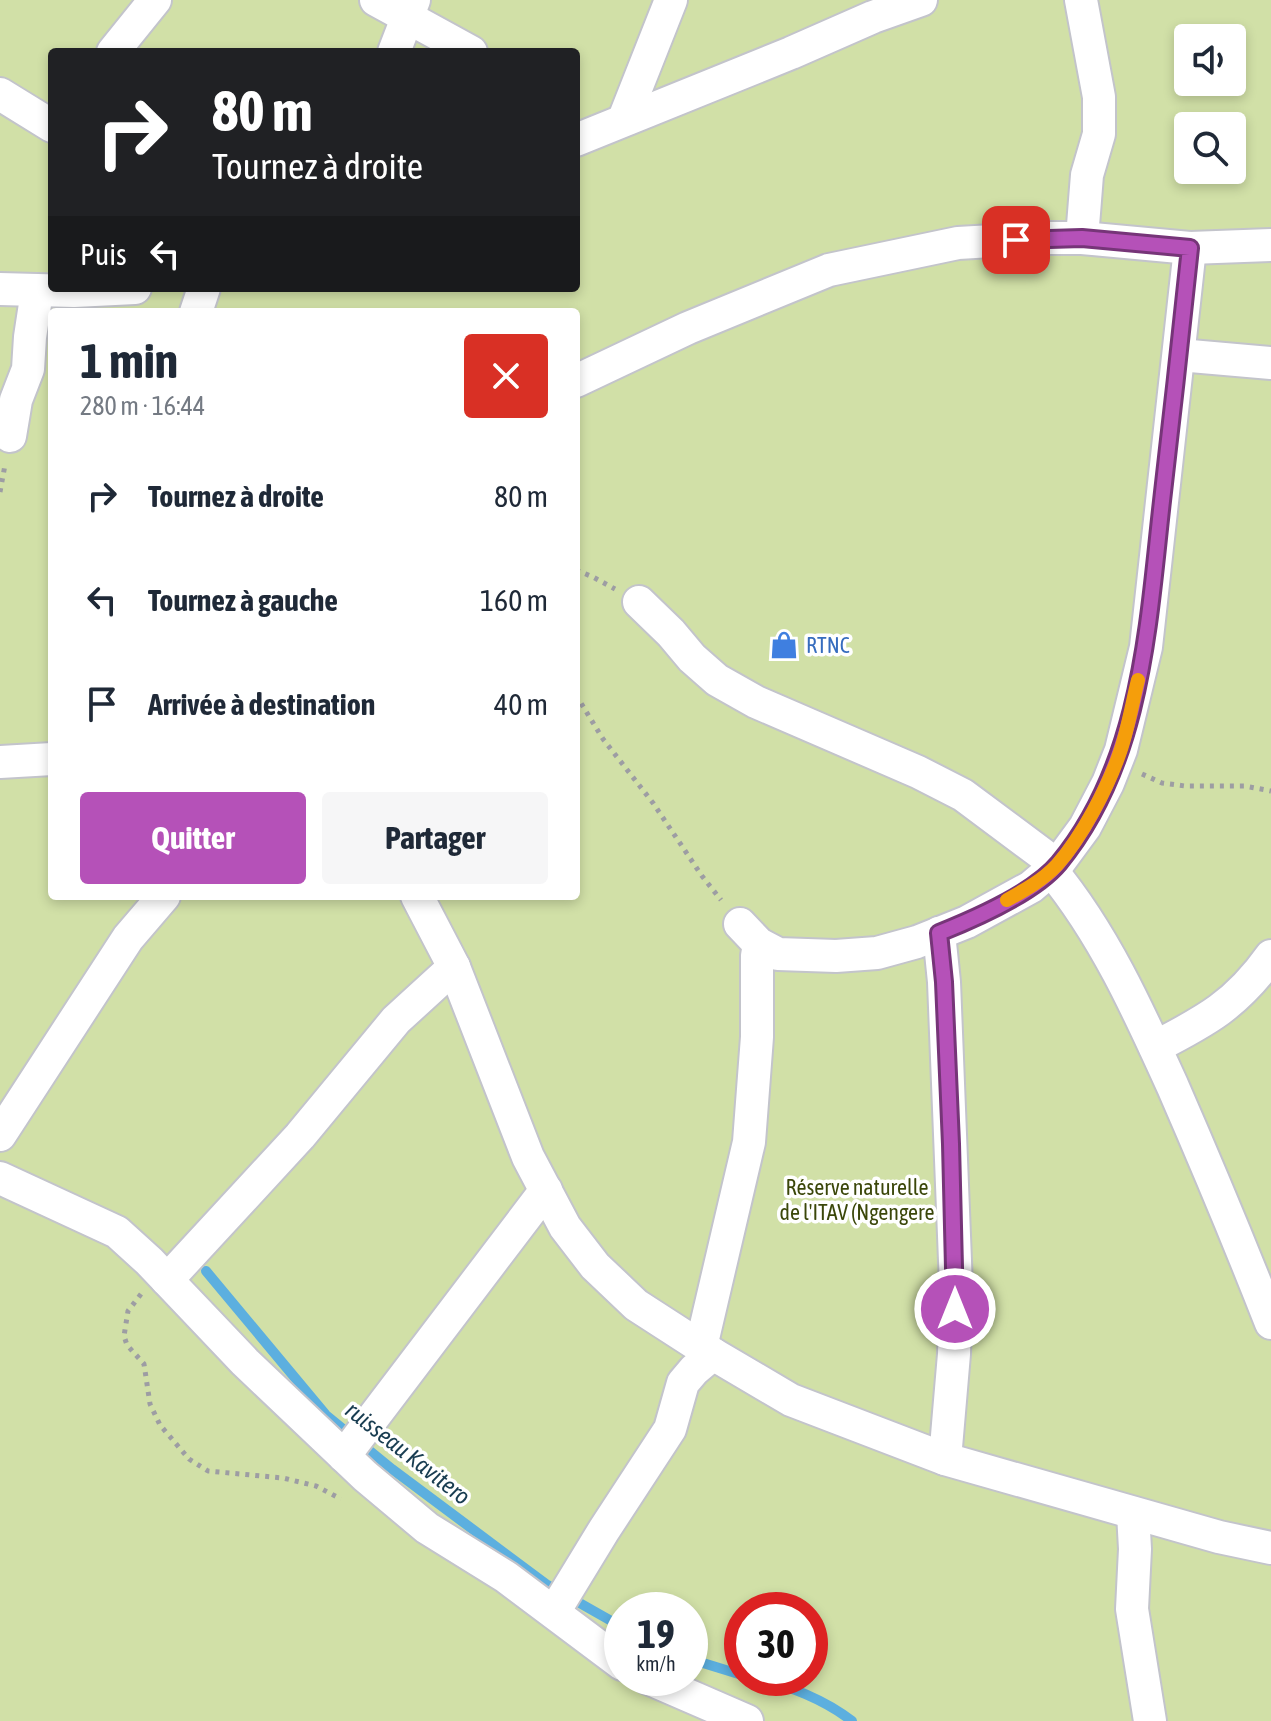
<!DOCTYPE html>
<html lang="fr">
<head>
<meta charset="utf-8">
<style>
	body { margin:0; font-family:"Asap Condensed",sans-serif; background:#f6f6f7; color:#1f2937; height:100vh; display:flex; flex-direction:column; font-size:30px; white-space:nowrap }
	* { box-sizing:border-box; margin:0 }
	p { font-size:26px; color:#747a83 }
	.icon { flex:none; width:44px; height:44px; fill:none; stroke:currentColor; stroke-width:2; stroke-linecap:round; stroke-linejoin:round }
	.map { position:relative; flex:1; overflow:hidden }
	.panel { position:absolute; left:48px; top:308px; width:532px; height:592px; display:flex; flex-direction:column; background:#fff; border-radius:8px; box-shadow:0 4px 12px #0003 }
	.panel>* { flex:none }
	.top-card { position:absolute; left:48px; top:48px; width:532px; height:244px; border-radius:8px; box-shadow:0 4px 12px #0003; background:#202124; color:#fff; overflow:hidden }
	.fabs { position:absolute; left:1174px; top:24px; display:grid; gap:16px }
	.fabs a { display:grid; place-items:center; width:72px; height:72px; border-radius:8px; background:#fff; box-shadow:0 4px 12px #0003; font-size:40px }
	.speed { position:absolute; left:604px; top:1592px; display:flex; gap:16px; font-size:40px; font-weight:700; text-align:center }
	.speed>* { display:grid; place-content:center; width:104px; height:104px; border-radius:50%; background:#fff; box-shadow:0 4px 12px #0003; line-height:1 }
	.speed small { font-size:20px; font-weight:400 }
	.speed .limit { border:12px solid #d22; background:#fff; color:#111 }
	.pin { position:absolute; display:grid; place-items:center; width:68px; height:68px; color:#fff; margin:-34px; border-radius:16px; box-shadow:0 4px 12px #0006 }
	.me { position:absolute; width:88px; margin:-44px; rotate:0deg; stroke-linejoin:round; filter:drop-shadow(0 0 6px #0008) }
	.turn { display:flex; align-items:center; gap:28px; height:168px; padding:0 32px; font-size:36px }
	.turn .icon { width:104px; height:104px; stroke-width:2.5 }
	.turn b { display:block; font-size:56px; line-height:68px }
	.then { display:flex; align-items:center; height:76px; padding:0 32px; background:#0003; gap:16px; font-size:30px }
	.round { display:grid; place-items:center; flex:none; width:84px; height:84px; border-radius:8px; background:#f6f6f7 }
	.head { display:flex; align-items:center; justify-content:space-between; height:136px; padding:0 32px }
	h1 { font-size:48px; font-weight:700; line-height:60px }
	.primary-button { display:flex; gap:16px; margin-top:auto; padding:16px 32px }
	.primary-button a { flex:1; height:92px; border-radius:8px; background:#b551b8; color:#fff; font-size:32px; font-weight:700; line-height:92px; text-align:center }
	.primary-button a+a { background:#f6f6f7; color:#1f2937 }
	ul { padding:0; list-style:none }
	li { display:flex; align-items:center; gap:24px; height:104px; padding:0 32px }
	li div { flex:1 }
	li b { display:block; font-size:30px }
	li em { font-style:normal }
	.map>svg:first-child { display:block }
	.green { fill:#d1e0a7; fill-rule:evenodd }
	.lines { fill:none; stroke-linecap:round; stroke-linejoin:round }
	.stream { stroke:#5cafdf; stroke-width:10 }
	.minor-casing { stroke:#c3c4cb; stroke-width:36 }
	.path { stroke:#9d9da3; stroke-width:5; stroke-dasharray:4 6; stroke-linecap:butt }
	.minor { stroke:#fff; stroke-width:32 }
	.route-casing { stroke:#763578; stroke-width:20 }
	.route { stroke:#b551b8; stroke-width:14 }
	.slow { stroke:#f59e0b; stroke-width:14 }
	.labels { text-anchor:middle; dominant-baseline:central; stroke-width:7; stroke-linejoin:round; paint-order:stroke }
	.shop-label { font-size:22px; fill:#366cbe; stroke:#fff; text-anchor:start }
	.park-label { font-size:22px; fill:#3b470a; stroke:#fff }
	.water-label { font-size:24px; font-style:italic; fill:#193d51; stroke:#fff }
</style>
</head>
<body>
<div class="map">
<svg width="1271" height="1721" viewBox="0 0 1271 1721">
	<rect width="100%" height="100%" fill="#f3f4fc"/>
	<!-- green -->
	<path class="green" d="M0 0H1271V1721H0ZM1188 38H1232V82H1188ZM52 52H576V288H52ZM1188 126H1232V170H1188ZM52 312H576V896H52ZM622 1610H690V1678H622ZM742 1610H810V1678H742Z"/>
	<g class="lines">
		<!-- stream -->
		<g class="stream">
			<polyline points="206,1271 326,1415 392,1469 546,1584 622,1627"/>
			<polyline points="690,1659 742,1675"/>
			<path d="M755 1678C788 1685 825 1700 852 1721"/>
		</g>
		<defs>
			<g id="minor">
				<polyline points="376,0 471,52"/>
				<polyline points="1081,0 1099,97 1099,134 1087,175 1082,238"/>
				<polyline points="113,52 155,0"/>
				<polyline points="394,52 414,0"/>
				<polyline points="0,94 52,126"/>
				<polyline points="624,119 671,0"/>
				<polyline points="576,140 791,53 873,17 921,0"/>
				<polyline points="0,289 74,291 135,288"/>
				<polyline points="196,312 204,288"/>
				<polyline points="1179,355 1271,363"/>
				<polyline points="576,381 688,328 829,270 958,243 1045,238 1082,238 1190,248 1271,245"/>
				<polyline points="10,436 16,400 28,369 30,337 37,291"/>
				<polyline points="639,602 671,633 692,658 717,680 756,702 918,772 963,795 1057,865"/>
				<polyline points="0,762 52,759"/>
				<path d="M1051 870C1104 934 1139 1012 1173 1087 1207 1165 1240 1244 1271 1323"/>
				<polyline points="417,896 454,967 528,1157 565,1227 595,1266 636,1305 701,1347 791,1400 945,1459 1219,1537 1271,1548"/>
				<polyline points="740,924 759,944 778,954 836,956 877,953 917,942 967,922 1031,887 1057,865 1085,827 1108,783 1121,750 1146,647 1190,248"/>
				<polyline points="939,933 944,982 956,1286 954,1354 945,1459"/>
				<path d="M1155 1047C1206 1021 1237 1004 1271 956"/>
				<polyline points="0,1135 128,938 164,896"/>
				<polyline points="0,1178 117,1232 149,1261 245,1362 365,1476 427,1528 506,1577 622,1664"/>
				<polyline points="167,1280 300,1136 396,1020 454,967"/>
				<polyline points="701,1347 749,1142 757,1037 757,956 759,944"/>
				<polyline points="344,1456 546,1190"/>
				<polyline points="1133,1513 1135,1549 1132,1609 1150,1721"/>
				<polyline points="554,1612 604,1530 670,1429 683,1383 694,1370 713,1354"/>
				<polyline points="648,1678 747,1721"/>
			</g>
		</defs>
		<!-- minor casing -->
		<use href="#minor" class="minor-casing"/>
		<!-- path -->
		<g class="path">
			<polyline points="0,492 5,465"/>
			<polyline points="576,570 593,577 615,589"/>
			<polyline points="576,695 603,739 653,803 702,876 721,900"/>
			<polyline points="1142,774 1162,783 1185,786 1245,786 1271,791"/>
			<polyline points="141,1294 128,1311 124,1336 127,1345 144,1364 150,1404 160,1425 189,1459 208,1471 283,1478 316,1486 341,1499"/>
		</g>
		<!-- minor -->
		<use href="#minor" class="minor"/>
	</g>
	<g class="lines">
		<defs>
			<path id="route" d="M955 1309 951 1144 944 982 939 933C974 919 1035 892 1059 863 1142 762 1148 625 1162 501 1172 417 1181 332 1190 248L1082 238 1016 240"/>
		</defs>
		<!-- route casing -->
		<use href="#route" class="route-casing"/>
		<!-- route -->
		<use href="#route" class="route"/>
		<!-- slow -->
		<path class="slow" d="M1007 900C1025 890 1043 880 1057 865 1082 837 1108 787 1120 752 1128 729 1132 704 1138 680"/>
	</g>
	<!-- icons -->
	<defs>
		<symbol id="shop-bare" viewBox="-9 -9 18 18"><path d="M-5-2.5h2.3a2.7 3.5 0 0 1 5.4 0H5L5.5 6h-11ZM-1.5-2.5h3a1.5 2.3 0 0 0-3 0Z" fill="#3f7fe0" stroke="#fff" stroke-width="2.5" paint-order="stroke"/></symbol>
	</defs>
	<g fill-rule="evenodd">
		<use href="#shop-bare" x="764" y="625" width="40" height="40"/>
	</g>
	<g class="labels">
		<!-- shop labels -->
		<g class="shop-label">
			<text x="806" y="645">RTNC</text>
		</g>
		<!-- park labels -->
		<g class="park-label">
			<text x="857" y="1187">Réserve naturelle<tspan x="857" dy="25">de l'ITAV (Ngengere</tspan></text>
		</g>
		<!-- water labels -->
		<g class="water-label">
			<text transform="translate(408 1453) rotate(38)">ruisseau Kavitero</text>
		</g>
	</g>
</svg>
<div class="fabs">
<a><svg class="icon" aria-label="sound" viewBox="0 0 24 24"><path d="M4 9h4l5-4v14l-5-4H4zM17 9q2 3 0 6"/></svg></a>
<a><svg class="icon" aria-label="search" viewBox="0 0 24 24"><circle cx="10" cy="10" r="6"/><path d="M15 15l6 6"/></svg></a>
</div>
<div class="speed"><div>19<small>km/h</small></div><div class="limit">30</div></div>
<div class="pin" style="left:1016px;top:240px;background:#d93025"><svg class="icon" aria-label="arrive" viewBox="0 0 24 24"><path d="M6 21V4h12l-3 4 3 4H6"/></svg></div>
<svg class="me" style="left:955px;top:1309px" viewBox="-20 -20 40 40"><circle r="17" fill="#b551b8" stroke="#fff" stroke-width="3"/><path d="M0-11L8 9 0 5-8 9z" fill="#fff"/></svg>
<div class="top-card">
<div class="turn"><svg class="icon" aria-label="right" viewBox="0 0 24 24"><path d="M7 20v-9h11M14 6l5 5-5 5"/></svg><div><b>80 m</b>Tournez à droite</div></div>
<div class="then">Puis<svg class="icon" aria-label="left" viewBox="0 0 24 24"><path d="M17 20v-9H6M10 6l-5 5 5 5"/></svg></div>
</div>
<section class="panel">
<div class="head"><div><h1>1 min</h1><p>280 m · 16:44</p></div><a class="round" style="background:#d93025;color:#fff"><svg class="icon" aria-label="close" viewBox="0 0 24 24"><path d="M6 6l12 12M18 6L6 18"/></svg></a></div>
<ul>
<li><svg class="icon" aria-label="right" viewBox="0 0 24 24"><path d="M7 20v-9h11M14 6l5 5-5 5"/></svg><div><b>Tournez à droite</b></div><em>80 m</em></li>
<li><svg class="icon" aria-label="left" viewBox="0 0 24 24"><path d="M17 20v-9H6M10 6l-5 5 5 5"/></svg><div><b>Tournez à gauche</b></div><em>160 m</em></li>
<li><svg class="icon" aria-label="arrive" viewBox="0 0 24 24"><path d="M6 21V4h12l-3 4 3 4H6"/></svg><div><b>Arrivée à destination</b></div><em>40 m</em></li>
</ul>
<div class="primary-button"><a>Quitter</a><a>Partager</a></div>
</section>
</div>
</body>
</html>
